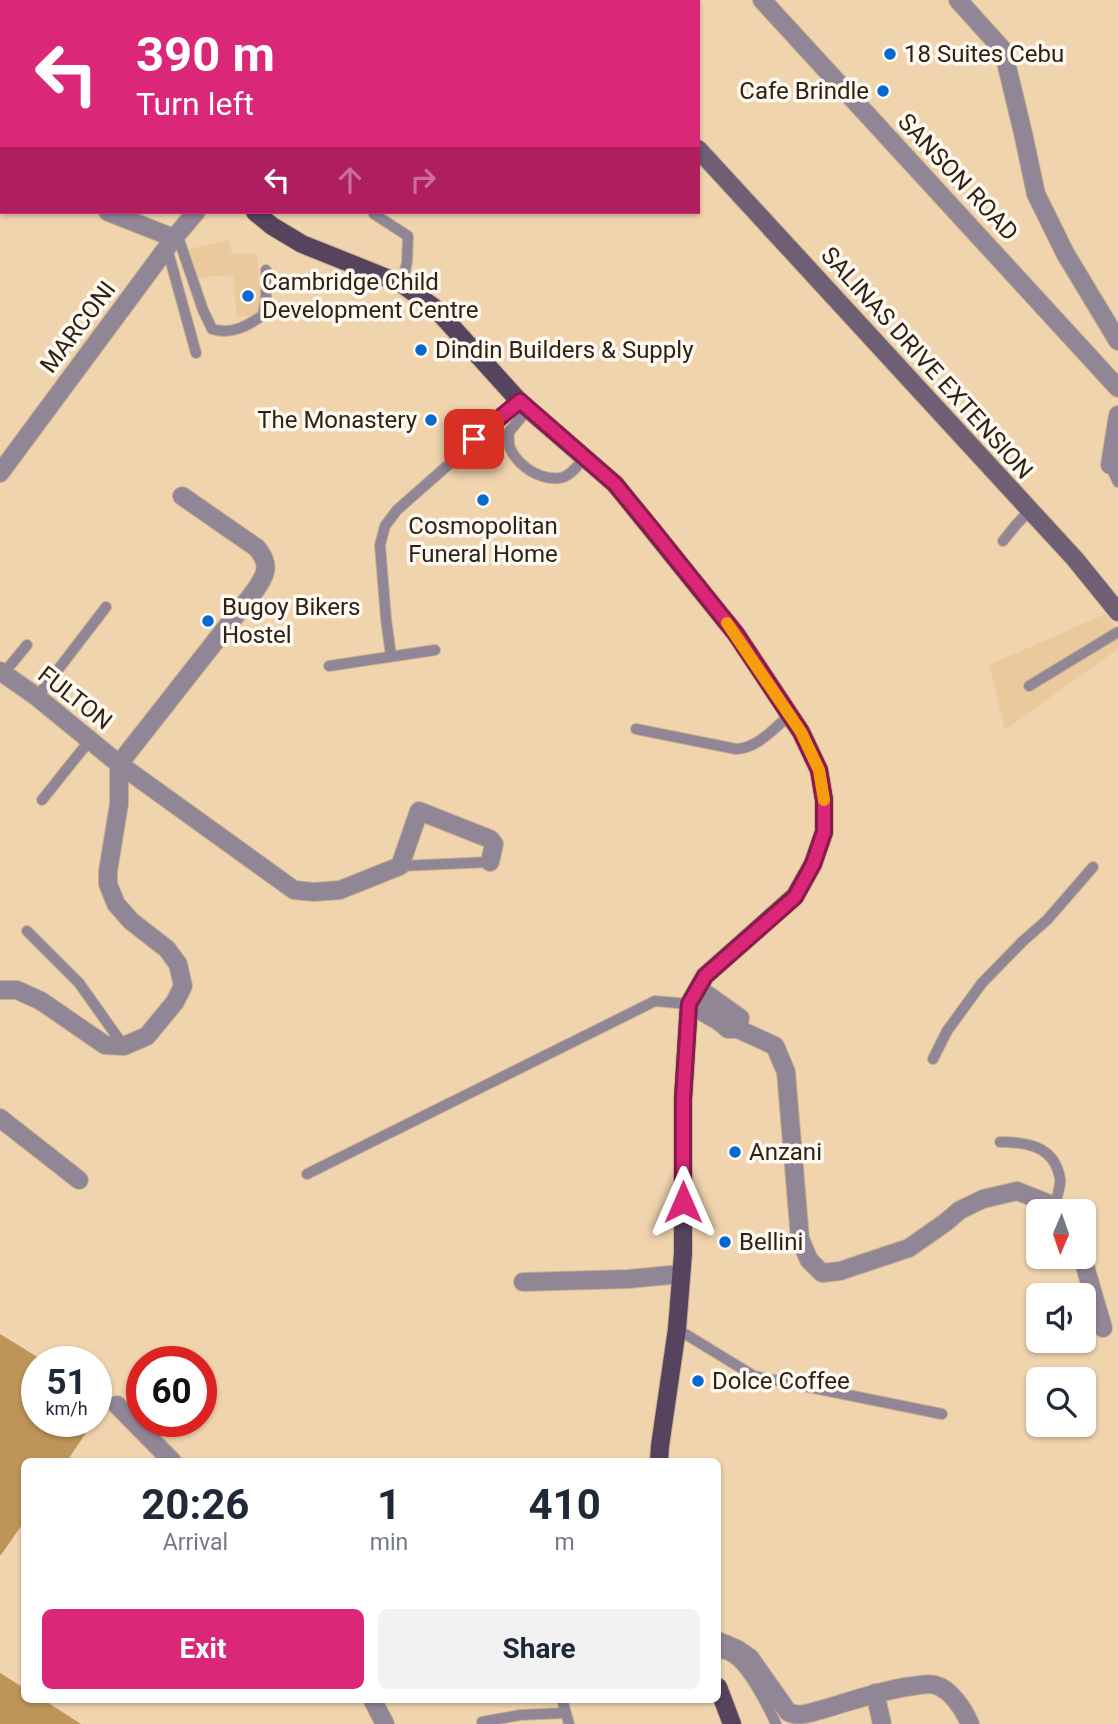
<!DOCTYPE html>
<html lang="en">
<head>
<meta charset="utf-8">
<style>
	body { margin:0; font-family:Roboto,sans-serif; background:#f2f2f3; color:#1f2937; height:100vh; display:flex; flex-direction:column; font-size:26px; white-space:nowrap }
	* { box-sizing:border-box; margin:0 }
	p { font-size:23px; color:#747a83 }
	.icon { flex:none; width:38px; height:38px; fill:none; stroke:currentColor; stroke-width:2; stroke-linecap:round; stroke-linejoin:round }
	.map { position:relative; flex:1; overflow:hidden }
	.side { position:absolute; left:21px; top:1458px; width:700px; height:245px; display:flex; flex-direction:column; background:#fff; border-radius:10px; box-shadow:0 2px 5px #0004 }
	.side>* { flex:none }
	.banner { position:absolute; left:0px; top:0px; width:700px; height:214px; box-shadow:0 2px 5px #0004; background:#db2777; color:#fff; overflow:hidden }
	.needle { width:46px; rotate:182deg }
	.controls { position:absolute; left:1026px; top:1199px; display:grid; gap:14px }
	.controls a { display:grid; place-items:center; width:70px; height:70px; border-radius:10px; background:#fff; box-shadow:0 2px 5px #0004; font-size:35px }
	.speed { position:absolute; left:21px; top:1346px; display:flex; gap:14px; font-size:35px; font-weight:700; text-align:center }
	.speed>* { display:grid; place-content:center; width:91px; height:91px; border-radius:50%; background:#fff; box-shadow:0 2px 5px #0004; line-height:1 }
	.speed small { font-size:18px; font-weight:400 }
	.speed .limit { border:10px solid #d22; background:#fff; color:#111 }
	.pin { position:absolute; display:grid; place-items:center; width:60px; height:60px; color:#fff; margin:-30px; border-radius:14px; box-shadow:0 4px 10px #0006 }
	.me { position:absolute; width:77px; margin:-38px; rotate:0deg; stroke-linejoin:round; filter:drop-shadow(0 0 5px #0008) }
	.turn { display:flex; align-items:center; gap:24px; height:147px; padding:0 21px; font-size:32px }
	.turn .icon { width:91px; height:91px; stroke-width:2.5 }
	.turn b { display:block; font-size:49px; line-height:60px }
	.lanes { display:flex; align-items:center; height:66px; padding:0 21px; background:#0003; justify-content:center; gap:35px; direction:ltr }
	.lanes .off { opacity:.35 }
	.eta { display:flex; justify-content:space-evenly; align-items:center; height:119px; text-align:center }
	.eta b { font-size:42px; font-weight:700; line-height:49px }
	.primary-button { display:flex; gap:14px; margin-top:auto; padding:14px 21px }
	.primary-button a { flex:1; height:80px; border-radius:10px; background:#db2777; color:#fff; font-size:28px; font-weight:700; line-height:80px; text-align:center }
	.primary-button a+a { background:#f2f2f3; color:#1f2937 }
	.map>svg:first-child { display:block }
	.built { fill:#eaca9d }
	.forest { fill:#be9559 }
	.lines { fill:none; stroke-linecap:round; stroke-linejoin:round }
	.lane-casing { stroke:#c9b18f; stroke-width:12 }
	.street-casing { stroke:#c9b18f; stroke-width:20 }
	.secondary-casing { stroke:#c9b18f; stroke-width:20 }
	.primary-casing { stroke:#c9b18f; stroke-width:20 }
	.lane { stroke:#918696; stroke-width:10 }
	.street { stroke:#918696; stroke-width:18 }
	.secondary { stroke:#6e5f75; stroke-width:18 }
	.primary { stroke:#56435e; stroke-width:18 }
	.route-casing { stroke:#8e194d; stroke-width:18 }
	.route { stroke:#db2777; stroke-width:12 }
	.slow { stroke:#f59e0b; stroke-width:12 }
	.poi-dot { fill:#046ad2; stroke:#fff9f1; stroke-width:2.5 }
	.labels { text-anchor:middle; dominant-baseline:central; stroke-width:7; stroke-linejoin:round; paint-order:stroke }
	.poi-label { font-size:24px; fill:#2d2315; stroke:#fff9f1; text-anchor:start }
	.street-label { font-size:24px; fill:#2d2315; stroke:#fff9f1 }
</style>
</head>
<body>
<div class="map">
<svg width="1118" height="1724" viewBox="0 0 1118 1724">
	<rect width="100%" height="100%" fill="#f0d4ae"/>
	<!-- built -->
	<g class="built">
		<polygon points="228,240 232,253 257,253 262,315 237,317 233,275 190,278 185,250"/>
		<polygon points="1105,614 1118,630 1118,649 1005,730 989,665"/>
	</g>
	<!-- forest -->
	<g class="forest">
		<polygon points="0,1334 44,1361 37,1362 37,1421 94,1421 67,1461 24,1461 24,1522 1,1555 0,1555"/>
		<polygon points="0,1673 24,1688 24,1699 42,1699 81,1724 0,1724"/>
	</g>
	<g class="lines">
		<defs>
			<g id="lane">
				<polyline points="0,40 2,41"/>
				<polyline points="374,214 408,236 407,262 402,284"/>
				<path d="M177 234 203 310 212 329C231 335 248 326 263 315L266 298V270"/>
				<polyline points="167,248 196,353"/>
				<path d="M528 409 509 432C509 437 508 443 510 448 518 466 539 480 559 478 570 477 578 465 584 458"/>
				<polyline points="1110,465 1118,482"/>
				<polyline points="1003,541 1015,526 1029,511"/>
				<polyline points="391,656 386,619 380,545 385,526 397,510 464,451 474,439 520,402"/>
				<polyline points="329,666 435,650"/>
				<polyline points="3,674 27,645"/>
				<polyline points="1029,686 1118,632"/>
				<polyline points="37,697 106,607"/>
				<path d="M636 729 736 749C758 748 773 729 790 715"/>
				<polyline points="42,800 90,740"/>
				<polyline points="400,866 490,862"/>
				<polyline points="27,931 79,983 123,1045"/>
				<polyline points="933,1059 947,1031 982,983 1023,941 1047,920 1093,867"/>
				<path d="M1000 1142C1027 1142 1055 1146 1060 1179 1061 1187 1056 1198 1055 1206"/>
				<polyline points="307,1174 655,1001 689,1004"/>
				<polyline points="677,1329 754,1376 942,1414"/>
				<path d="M718 1653C724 1653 728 1654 733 1658 749 1669 768 1706 776 1724"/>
				<polyline points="562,1699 569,1724"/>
				<polyline points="482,1722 520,1715 565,1713"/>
			</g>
			<g id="street">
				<polyline points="762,0 1118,388"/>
				<polyline points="958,0 1003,50 1023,133 1036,194 1065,253 1118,341"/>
				<polyline points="170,2 172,0"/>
				<polyline points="0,169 2,170"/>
				<polyline points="108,212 174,238"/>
				<polyline points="1110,465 1118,415"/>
				<polyline points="0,473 174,238 196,212"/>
				<polyline points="0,671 37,697 119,764 294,890 314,892 340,890 400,866 419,811 490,839 494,844 490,862"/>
				<polyline points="698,988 740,1018 738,1029"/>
				<path d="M0 990H17L41 1001 105 1045 124 1046 147 1036 175 1002 183 986 178 964 167 949 131 921 116 904 108 884V871L119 804V764L254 592C265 576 272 566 257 548L182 496"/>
				<polyline points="689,1004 720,1022 728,1029 738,1029 775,1046 786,1072 800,1239 809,1260 822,1273 840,1271 909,1248 946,1222 960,1210 983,1199 1017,1191 1055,1206 1057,1211"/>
				<polyline points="0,1118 79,1180"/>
				<polyline points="1082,1256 1103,1328"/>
				<polyline points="523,1282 628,1279 681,1274"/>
				<polyline points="117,1405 172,1461"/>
				<path d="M718 1641 737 1649 750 1658 788 1712C799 1718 812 1712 824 1709 854 1700 883 1690 913 1686 920 1685 928 1683 935 1685 951 1689 964 1710 970 1724"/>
				<polyline points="875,1693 882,1724"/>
				<polyline points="372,1699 385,1724"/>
			</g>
			<g id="secondary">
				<polyline points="515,0 518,2"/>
				<polyline points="698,149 1075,559 1118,612"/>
			</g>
			<g id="primary">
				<polyline points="395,2 397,0"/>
				<polyline points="255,212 272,226 302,244 402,284 436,309 520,402 615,484 736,634 801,732 819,770 824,800 824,832 813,864 795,896 705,976 689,1004 683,1099 683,1253 677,1329 660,1446 659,1461"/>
				<polyline points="718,1687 732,1724"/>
			</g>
		</defs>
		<!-- lane casing -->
		<use href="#lane" class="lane-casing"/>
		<!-- street casing -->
		<use href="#street" class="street-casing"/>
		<!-- secondary casing -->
		<use href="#secondary" class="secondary-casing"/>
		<!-- primary casing -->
		<use href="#primary" class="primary-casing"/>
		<!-- lane -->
		<use href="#lane" class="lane"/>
		<!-- street -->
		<use href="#street" class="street"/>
		<!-- secondary -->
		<use href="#secondary" class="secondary"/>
		<!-- primary -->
		<use href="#primary" class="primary"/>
	</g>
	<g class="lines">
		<defs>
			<polyline id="route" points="474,439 520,401 615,484 652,529 736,634 801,732 819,770 824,800 824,832 813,864 795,897 705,976 689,1004 683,1099 683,1202"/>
		</defs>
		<!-- route casing -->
		<use href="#route" class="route-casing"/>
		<!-- route -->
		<use href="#route" class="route"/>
		<!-- slow -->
		<polyline class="slow" points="727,623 801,732 819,770 824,800"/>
	</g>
	<!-- markers -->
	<g class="poi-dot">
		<circle cx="890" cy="54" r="7"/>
		<circle cx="883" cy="91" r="7"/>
		<circle cx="248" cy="296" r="7"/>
		<circle cx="421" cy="350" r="7"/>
		<circle cx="431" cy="420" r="7"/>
		<circle cx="483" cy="500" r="7"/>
		<circle cx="208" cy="621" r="7"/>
		<circle cx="735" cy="1152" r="7"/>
		<circle cx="725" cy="1242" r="7"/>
		<circle cx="698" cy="1381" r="7"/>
	</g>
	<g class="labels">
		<!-- poi labels -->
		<g class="poi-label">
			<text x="904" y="54">18 Suites Cebu</text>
			<text x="869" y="91" text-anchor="end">Cafe Brindle</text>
			<text x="262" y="282">Cambridge Child<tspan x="262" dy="28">Development Centre</tspan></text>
			<text x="435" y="350">Dindin Builders &amp; Supply</text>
			<text x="417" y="420" text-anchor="end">The Monastery</text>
			<text x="483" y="526" text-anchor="middle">Cosmopolitan<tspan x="483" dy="28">Funeral Home</tspan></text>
			<text x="222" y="607">Bugoy Bikers<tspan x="222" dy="28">Hostel</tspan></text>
			<text x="749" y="1152">Anzani</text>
			<text x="739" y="1242">Bellini</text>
			<text x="712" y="1381">Dolce Coffee</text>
		</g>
		<!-- street labels -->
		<g class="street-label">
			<text transform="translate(958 177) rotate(47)">SANSON ROAD</text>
			<text transform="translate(78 327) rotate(-53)">MARCONI</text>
			<text transform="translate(927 363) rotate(48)">SALINAS DRIVE EXTENSION</text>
			<text transform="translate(75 698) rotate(38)">FULTON</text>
		</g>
	</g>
</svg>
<div class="controls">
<a><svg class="needle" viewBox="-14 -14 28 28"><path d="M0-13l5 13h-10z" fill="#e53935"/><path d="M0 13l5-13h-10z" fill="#747a83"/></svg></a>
<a><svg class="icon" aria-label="sound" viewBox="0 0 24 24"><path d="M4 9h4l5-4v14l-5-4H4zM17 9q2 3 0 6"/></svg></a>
<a><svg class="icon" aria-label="search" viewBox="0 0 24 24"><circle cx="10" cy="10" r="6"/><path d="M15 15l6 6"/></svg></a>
</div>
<div class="speed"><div>51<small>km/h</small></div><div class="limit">60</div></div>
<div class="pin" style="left:474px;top:439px;background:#d93025"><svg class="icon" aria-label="arrive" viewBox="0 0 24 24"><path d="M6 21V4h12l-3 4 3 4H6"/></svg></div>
<svg class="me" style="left:683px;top:1202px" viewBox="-20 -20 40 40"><path d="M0-17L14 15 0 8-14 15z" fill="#db2777" stroke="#fff" stroke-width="4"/></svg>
<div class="banner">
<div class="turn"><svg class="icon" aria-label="left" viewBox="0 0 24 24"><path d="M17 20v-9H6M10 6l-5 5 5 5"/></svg><div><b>390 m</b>Turn left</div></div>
<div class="lanes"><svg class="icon" aria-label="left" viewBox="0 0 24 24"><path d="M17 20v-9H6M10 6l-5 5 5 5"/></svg><svg class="icon off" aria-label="ahead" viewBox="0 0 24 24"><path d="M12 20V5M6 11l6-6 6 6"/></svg><svg class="icon off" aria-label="right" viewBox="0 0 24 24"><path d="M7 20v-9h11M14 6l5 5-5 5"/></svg></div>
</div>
<section class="side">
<div class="eta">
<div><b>20:26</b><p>Arrival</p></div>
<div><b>1</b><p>min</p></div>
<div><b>410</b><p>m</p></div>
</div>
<div class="primary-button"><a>Exit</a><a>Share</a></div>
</section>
</div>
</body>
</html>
